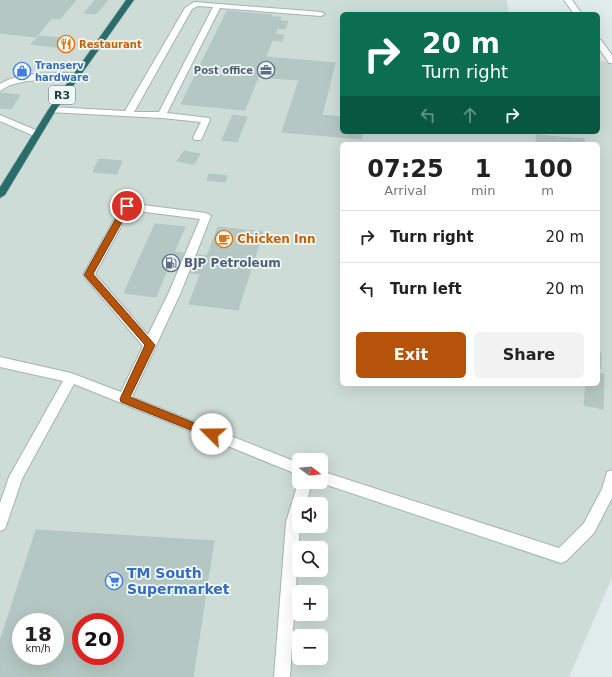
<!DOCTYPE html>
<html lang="en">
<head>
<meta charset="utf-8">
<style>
	body { margin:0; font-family:"DejaVu Sans",sans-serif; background:#f2f2f2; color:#222; height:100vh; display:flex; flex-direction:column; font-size:15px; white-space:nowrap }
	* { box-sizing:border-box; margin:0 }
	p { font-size:13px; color:#767676 }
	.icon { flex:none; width:22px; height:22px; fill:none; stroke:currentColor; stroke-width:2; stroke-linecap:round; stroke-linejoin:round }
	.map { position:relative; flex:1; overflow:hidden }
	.side { position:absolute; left:340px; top:142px; width:260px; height:244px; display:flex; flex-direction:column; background:#fff; border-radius:6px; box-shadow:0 4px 16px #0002 }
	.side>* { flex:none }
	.banner { position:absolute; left:340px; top:12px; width:260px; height:122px; border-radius:6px; box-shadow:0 4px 16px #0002; background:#0b6e4f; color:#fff; overflow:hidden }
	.needle { width:26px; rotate:106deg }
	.fabs { position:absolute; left:292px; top:453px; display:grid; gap:8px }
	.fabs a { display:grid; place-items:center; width:36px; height:36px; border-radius:6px; background:#fff; box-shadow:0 4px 16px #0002; font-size:20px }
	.speed { position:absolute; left:12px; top:613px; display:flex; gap:8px; font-size:20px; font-weight:700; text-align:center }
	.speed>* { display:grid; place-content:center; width:52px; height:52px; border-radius:50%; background:#fff; box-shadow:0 4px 16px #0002; line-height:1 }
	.speed small { font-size:10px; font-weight:400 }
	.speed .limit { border:6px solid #d22; background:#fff; color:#111 }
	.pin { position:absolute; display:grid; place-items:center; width:34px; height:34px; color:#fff; margin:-17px; border:2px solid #fff; border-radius:50%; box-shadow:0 1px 4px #0007 }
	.me { position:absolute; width:44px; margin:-22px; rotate:292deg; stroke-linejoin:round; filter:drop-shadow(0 0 3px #0008) }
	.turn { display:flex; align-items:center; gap:14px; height:84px; padding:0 16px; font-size:18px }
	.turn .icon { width:52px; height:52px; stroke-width:2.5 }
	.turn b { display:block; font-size:28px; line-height:34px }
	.lanes { display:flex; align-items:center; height:38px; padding:0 16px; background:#0003; justify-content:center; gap:20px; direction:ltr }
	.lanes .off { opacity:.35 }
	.eta { display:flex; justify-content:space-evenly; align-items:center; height:68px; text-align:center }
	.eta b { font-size:24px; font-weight:600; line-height:28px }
	.action { display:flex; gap:8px; margin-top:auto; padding:8px 16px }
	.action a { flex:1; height:46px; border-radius:6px; background:#b45309; color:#fff; font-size:16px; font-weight:600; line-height:46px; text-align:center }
	.action a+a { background:#f2f2f2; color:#222 }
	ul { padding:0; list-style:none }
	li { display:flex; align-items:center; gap:12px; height:52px; padding:0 16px; border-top:1px solid #e0e0e0 }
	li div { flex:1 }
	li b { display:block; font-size:15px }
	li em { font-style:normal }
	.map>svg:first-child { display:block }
	.built { fill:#cedcd8; fill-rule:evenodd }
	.building { fill:#b5c7c2; stroke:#b2c7c1; fill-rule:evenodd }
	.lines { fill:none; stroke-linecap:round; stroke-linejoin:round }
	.lane-casing { stroke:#a2b4b1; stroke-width:2 }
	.highway-casing { stroke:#c0c9c8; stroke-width:2 }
	.lane { fill:#fff; fill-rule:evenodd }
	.highway { fill:#286d6a; fill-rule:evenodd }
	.route { fill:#b45309; stroke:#753606 }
	.labels { text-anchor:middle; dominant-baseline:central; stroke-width:3.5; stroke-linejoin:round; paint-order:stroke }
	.far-food-label { font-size:10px; font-weight:bold; fill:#c56008; stroke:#f1f9f6; text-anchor:start }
	.far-shop-label { font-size:10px; font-weight:bold; fill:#366cbe; stroke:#f1f9f6; text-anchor:start }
	.far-service-label { font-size:10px; font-weight:bold; fill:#4e5e75; stroke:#f1f9f6; text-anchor:end }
	.shield { fill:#f1f9f6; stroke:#5e7673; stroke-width:1 }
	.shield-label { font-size:11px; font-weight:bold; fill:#1f3e3b }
	.food-label { font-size:12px; font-weight:bold; fill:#c56008; stroke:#f1f9f6; text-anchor:start }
	.service-label { font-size:12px; font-weight:bold; fill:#4e5e75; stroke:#f1f9f6; text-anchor:start }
	.near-shop-label { font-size:14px; font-weight:bold; fill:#366cbe; stroke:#f1f9f6; text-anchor:start }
</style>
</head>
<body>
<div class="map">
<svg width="612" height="677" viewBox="0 0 612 677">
	<rect width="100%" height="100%" fill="#e0ece9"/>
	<!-- built -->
	<path class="built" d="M0 0H507L509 14H342V132H598V61L612 62V578L569 677H0ZM342 144H598V384H342ZM299 460H321V482H299ZM299 504H321V526H299ZM299 548H321V570H299ZM299 592H321V614H299ZM21 622H55V656H21ZM81 622H115V656H81ZM299 636H321V658H299Z"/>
	<!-- building -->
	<g class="building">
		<polygon points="0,0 76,0 60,19 52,18 36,37 0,33"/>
		<polygon points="95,0 108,0 96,14 84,13"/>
		<polygon points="227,11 272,15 271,17 281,17 280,21 288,21 285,29 277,28 275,34 284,35 282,41 272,40 266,57 335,63 322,115 342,117 342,132 363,132 361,139 282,132 299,80 258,77 245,110 181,104"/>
		<polygon points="39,36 69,39 62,48 31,44"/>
		<polygon points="0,93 20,95 11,109 0,108"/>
		<polygon points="233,115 247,117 237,142 222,140"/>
		<polygon points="536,135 584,139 585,144 537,144"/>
		<polygon points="184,151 200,154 194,164 177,161"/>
		<polygon points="99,159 122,161 117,174 93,172"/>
		<polygon points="209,174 227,176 225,182 207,180"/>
		<polygon points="155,224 185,227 174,252 207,256 200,274 167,270 156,297 124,293"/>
		<polygon points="218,227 263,232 238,310 189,304"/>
		<polygon points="598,352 601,353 601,369 598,368"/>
		<polygon points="598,373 604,374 603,409 584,405 586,384 598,384"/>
		<path d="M36 530 214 541 193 677H0V641ZM21 622H55V656H21ZM81 622H115V656H81Z"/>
	</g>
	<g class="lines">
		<defs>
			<g id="lane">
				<polygon points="564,0 572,0 582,14 574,14"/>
				<path d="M194 2 321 12 325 14 321 16 220 8 167 113 209 118 210 120 201 140H195L193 138 201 122 162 118 49 112 48 110 52 107 125 111 185 8ZM198 6 213 7 159 112H134L192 9Z"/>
				<polygon points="598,40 601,40 612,55 612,63 609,63 598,47"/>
				<path d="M76 73 80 76 79 78 26 81 10 85 0 91V84C22 71 51 74 76 73Z"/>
				<polygon points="0,115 40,132 42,134 37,137 34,136 0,121"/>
				<path d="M127 203 206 213 211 216 181 292 132 397 299 463V475L74 384 22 479 5 529 0 531V503L9 477 63 381 0 367V357L71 373 121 392 143 346 83 275 122 206ZM130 210 200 219 169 292 148 335 95 274Z"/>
				<polygon points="612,470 612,498 594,533 566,561 561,563 318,482 321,482 321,471 559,548 584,523 602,489 607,472"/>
				<polygon points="299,480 299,482 312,482 306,504 299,504 300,526 290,677 274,677 286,522"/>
			</g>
			<polygon id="highway" points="126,0 134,0 56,110 5,195 0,198 0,187 48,110"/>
		</defs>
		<!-- lane casing -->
		<use href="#lane" class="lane-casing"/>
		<!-- highway casing -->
		<use href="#highway" class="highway-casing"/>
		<!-- lane -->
		<use href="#lane" class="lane"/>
		<!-- highway -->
		<use href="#highway" class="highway"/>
	</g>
	<!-- route -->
	<polygon class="route" points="124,204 130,204 131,206 93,274 155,345 130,397 215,431 217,434 215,437 212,438 208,437 121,402 120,399 145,345 84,275"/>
	<!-- icons -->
	<defs>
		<symbol id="restaurant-ring" viewBox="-11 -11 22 22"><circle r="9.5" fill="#f1f9f6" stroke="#e8710a" stroke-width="1.5"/><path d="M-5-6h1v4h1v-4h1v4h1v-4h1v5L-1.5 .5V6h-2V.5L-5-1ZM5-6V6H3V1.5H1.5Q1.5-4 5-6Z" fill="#e8710a"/></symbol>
		<symbol id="office-ring" viewBox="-11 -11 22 22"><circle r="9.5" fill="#f1f9f6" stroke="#5c6f8a" stroke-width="1.5"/><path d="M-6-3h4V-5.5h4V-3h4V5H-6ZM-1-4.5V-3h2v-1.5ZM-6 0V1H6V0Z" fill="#5c6f8a"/></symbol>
		<symbol id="shop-ring" viewBox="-11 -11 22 22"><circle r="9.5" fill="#f1f9f6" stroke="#3f7fe0" stroke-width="1.5"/><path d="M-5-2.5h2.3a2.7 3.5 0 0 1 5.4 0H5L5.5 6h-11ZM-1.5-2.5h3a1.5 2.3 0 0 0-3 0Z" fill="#3f7fe0"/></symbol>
		<symbol id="cafe-ring" viewBox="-11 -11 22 22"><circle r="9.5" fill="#f1f9f6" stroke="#e8710a" stroke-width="1.5"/><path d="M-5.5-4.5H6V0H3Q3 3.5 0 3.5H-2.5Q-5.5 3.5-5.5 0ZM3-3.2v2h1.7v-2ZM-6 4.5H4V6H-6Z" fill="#e8710a"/></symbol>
		<symbol id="fuel-ring" viewBox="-11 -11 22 22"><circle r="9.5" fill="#f1f9f6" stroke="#5c6f8a" stroke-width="1.5"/><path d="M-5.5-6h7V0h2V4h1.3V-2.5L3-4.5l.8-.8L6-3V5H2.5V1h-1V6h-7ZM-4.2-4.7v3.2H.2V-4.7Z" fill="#5c6f8a"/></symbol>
		<symbol id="supermarket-ring" viewBox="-11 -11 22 22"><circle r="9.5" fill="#f1f9f6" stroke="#3f7fe0" stroke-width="1.5"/><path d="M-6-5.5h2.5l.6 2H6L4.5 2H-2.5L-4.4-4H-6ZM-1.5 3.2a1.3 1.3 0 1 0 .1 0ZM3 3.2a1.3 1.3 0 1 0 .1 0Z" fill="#3f7fe0"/></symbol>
	</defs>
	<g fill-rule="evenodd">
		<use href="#restaurant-ring" x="56" y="34" width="20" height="20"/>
		<use href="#office-ring" x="256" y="60" width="20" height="20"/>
		<use href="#shop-ring" x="12" y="61" width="20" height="20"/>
		<use href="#cafe-ring" x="214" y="229" width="20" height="20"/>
		<use href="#fuel-ring" x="161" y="253" width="20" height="20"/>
		<use href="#supermarket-ring" x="104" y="571" width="20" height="20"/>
	</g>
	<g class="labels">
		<!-- far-food labels -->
		<g class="far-food-label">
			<text x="79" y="44">Restaurant</text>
		</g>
		<!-- far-shop labels -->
		<g class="far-shop-label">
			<text x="35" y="65">Transerv<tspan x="35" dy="12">hardware</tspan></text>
		</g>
		<!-- far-service labels -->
		<g class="far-service-label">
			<text x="253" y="70">Post office</text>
		</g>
		<!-- shield labels -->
		<rect class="shield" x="49" y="86" width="26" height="18" rx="3"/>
		<g class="shield-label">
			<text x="62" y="95">R3</text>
		</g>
		<!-- food labels -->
		<g class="food-label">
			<text x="237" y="239">Chicken Inn</text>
		</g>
		<!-- service labels -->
		<g class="service-label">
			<text x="184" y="263">BJP Petroleum</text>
		</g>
		<!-- near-shop labels -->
		<g class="near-shop-label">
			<text x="127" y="573">TM South<tspan x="127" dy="16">Supermarket</tspan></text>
		</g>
	</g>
</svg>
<div class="fabs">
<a><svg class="needle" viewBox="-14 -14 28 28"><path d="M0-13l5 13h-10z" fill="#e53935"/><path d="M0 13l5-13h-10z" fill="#767676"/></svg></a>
<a><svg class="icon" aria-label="sound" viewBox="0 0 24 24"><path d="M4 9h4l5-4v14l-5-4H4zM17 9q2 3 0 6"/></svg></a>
<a><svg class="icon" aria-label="search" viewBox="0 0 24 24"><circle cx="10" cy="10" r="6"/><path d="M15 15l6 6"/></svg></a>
<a>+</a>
<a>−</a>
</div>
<div class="speed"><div>18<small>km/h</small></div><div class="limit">20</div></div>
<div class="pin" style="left:127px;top:206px;background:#d93025"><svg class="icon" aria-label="arrive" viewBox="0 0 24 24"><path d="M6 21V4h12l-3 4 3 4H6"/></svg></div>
<svg class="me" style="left:212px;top:434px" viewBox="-20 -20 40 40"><circle r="19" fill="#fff"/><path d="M0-13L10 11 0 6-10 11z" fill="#b45309"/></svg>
<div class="banner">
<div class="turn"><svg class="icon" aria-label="right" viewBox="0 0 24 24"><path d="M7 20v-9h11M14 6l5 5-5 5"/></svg><div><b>20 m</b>Turn right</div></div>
<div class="lanes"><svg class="icon off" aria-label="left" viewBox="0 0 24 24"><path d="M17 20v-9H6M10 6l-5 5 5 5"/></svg><svg class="icon off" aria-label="ahead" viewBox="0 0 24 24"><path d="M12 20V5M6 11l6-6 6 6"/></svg><svg class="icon" aria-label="right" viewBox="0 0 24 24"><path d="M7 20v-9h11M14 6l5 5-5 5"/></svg></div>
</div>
<section class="side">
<div class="eta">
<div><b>07:25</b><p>Arrival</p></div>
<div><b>1</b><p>min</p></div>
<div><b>100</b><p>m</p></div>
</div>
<ul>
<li><svg class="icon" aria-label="right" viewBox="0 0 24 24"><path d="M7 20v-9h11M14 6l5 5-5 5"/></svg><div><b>Turn right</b></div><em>20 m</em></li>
<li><svg class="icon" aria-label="left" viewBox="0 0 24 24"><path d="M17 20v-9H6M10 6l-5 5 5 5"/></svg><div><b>Turn left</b></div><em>20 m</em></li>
</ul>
<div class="action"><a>Exit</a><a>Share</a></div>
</section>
</div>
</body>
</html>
